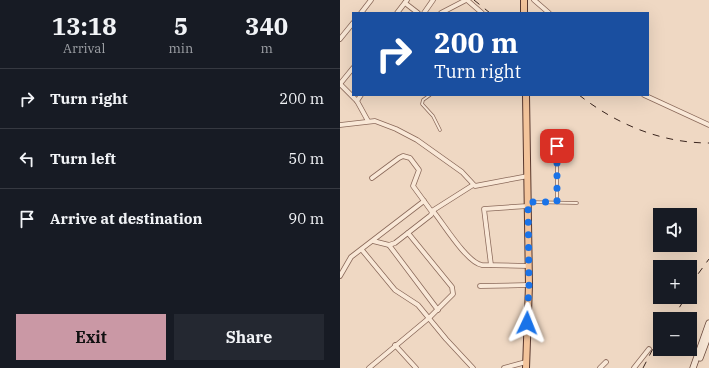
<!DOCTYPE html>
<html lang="en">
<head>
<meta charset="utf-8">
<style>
	body { margin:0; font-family:"IBM Plex Serif",serif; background:#242831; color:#f1f3f6; height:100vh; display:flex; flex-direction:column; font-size:15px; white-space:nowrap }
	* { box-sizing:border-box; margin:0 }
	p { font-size:13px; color:#9ea1a6 }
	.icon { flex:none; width:22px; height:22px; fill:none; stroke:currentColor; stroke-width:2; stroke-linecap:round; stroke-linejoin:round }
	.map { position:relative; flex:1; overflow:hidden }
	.details { display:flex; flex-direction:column; background:#171b24; width:340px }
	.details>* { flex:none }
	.banner { position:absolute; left:12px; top:12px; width:297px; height:84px; border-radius:0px; box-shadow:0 4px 16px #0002; background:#1a4fa0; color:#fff; overflow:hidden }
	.controls { position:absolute; left:313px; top:208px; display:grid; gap:8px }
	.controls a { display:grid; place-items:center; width:44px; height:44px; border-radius:0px; background:#171b24; box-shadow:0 4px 16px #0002; font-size:20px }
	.pin { position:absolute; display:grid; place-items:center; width:34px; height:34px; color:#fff; margin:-17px; border-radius:8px; box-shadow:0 2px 6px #0006 }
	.me { position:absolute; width:44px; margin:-22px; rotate:2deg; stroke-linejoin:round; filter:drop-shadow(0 0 3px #0008) }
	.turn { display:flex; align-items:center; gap:14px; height:84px; padding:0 16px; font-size:18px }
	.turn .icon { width:52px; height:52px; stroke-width:2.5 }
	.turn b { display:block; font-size:28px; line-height:34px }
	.eta { display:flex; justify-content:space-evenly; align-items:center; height:68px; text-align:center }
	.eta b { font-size:24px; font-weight:800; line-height:28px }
	.primary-button { display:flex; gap:8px; margin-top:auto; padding:8px 16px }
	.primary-button a { flex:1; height:46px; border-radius:0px; background:#ca98a5; color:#111; font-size:16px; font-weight:800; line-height:46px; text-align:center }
	.primary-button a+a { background:#242831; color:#f1f3f6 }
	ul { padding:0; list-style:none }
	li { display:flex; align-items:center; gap:12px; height:60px; padding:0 16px; border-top:1px solid #363941 }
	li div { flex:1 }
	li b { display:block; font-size:15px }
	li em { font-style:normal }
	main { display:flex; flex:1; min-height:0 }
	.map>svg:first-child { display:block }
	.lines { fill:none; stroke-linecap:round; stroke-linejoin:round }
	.lane-casing { stroke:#8a695a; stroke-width:3.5 }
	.street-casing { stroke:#8a695a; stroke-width:5.5 }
	.secondary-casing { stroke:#6c4a3d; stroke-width:7 }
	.primary-casing { stroke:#58382e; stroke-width:8 }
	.lane { stroke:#f9e8d7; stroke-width:2 }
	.street { stroke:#f9e8d7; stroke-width:4 }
	.secondary { stroke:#f9e8d7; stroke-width:5.5 }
	.primary { stroke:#f3c49b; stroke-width:6 }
	.rail { stroke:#3a251e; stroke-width:1; stroke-dasharray:7 7; stroke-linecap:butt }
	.route { stroke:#1a73e8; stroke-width:7; stroke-dasharray:0 12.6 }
</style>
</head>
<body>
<main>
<section class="details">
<div class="eta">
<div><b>13:18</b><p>Arrival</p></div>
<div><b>5</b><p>min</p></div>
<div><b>340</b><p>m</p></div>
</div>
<ul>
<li><svg class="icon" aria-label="right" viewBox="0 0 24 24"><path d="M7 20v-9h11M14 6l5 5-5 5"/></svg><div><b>Turn right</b></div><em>200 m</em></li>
<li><svg class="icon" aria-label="left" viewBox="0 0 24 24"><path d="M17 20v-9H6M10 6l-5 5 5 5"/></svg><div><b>Turn left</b></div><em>50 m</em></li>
<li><svg class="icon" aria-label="arrive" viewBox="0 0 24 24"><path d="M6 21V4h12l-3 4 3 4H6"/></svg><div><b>Arrive at destination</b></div><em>90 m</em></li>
</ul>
<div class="primary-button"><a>Exit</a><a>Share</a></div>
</section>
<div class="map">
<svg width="369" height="368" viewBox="0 0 369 368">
	<rect width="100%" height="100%" fill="#efd8c3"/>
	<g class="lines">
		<defs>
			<g id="lane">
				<polyline points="90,95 83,100 82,104 93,116 100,130"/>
				<polyline points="189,202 237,203"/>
				<polyline points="217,202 217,146"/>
			</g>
			<g id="street">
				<polyline points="127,0 142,13"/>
				<polyline points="194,0 209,13"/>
				<polyline points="65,3 78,13"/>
				<polyline points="21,13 31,0"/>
				<polyline points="57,13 67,0"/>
				<polyline points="84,13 93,0"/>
				<polyline points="101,13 126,0"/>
				<polyline points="0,39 13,23"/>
				<polyline points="0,84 17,101 28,121"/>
				<polyline points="0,84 13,68"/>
				<polyline points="304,95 369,125"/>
				<polyline points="17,101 21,95"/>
				<polyline points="0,125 35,121 56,129 77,140 122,172 135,186 188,176"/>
				<polyline points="32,178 59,158 63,156 70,158 79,170 73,186 92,212 91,215 55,243 49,245 33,241"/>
				<polyline points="92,211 133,185"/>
				<path d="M93 211C103 223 127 263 142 265L188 266"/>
				<polyline points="49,245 98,310"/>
				<polyline points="22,250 55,290 78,305 106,339 133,368"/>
				<polyline points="151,265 144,209 188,206"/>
				<polyline points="0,276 11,257 84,201"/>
				<polyline points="140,286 189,285"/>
				<polyline points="55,345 76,368"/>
				<polyline points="29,368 89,318 113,294 112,287 68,233"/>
				<polyline points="164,368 186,362"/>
				<polyline points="260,368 266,362"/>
				<polyline points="294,368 309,349"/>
			</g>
			<g id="secondary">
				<polyline points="360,358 369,334"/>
				<polyline points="353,368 369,323"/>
			</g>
			<g id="primary">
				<polyline points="184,0 184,13"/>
				<polyline points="186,368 189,285 186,95"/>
			</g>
		</defs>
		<!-- lane casing -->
		<use href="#lane" class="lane-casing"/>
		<!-- street casing -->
		<use href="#street" class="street-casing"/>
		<!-- secondary casing -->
		<use href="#secondary" class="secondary-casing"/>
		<!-- primary casing -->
		<use href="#primary" class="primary-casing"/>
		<!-- lane -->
		<use href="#lane" class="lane"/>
		<!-- street -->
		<use href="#street" class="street"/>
		<!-- secondary -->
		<use href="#secondary" class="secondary"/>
		<!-- primary -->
		<use href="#primary" class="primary"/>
		<!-- rail -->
		<g class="rail">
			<polyline points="134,0 150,13"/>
			<path d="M239 95C276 124 321 143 369 143"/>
			<polyline points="350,285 369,259"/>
			<polyline points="332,319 346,297"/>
			<polyline points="303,368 320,335"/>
		</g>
	</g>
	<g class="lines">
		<!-- route -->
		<polyline class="route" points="187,323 189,285 188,202 217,202 217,146"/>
	</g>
</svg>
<div class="controls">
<a><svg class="icon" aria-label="sound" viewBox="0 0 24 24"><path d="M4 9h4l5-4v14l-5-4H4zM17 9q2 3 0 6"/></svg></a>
<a>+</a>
<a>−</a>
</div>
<div class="pin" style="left:217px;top:146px;background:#d93025"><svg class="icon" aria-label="arrive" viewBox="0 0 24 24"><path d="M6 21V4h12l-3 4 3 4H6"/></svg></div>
<svg class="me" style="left:187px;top:323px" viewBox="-20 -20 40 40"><path d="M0-17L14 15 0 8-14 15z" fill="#1a73e8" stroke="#fff" stroke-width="4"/></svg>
<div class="banner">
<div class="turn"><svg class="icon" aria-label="right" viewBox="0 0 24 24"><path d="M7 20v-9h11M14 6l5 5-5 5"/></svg><div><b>200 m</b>Turn right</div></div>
</div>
</div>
</main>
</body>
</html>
